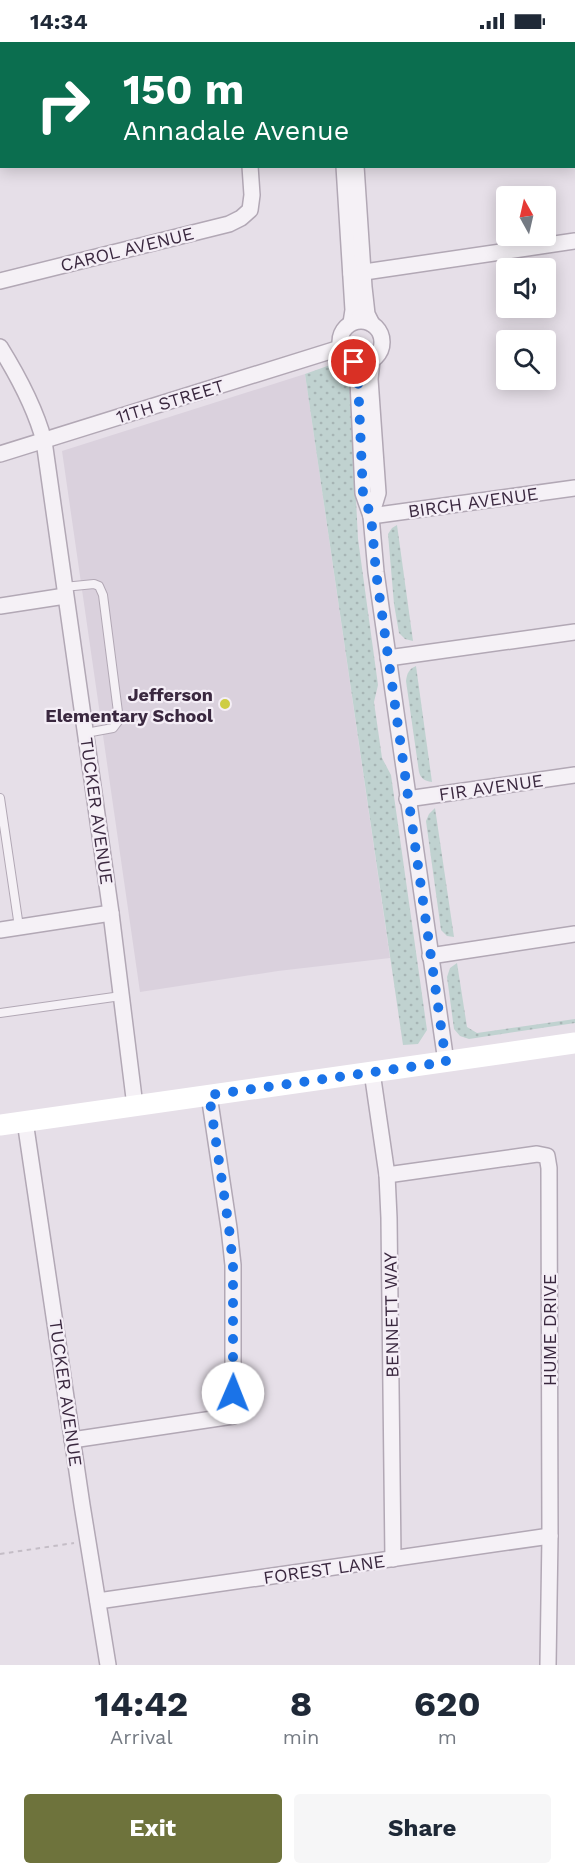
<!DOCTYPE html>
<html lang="en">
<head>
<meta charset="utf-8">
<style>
	body { margin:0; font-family:"Work Sans",sans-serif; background:#f6f6f7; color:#1f2937; height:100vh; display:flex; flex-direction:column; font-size:22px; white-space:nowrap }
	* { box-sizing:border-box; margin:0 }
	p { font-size:20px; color:#747a83 }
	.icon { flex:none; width:33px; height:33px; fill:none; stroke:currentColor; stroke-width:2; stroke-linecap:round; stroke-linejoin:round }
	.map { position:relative; height:1623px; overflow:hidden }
	.drawer { display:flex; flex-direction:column; background:#fff; flex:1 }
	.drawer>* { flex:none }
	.hud { position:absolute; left:0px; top:0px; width:576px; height:126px; box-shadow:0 3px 15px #0003; background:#0b6e4f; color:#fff; overflow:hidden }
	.needle { width:39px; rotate:352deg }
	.fabs { position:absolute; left:496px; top:144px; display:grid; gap:12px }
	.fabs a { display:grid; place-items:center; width:60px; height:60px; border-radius:6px; background:#fff; box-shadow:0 3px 15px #0003; font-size:30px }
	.pin { position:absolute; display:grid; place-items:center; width:51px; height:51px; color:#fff; margin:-26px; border:3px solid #fff; border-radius:50%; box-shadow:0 2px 6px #0007 }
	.me { position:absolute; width:66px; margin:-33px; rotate:1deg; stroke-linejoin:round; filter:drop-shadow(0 0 4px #0008) }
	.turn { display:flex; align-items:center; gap:21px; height:126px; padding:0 24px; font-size:27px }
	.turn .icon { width:78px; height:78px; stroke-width:2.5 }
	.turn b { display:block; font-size:42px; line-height:51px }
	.eta { display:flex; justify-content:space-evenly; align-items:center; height:102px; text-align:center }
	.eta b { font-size:36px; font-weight:700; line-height:42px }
	.cta { display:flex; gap:12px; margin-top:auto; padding:12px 24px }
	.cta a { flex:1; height:69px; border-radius:6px; background:#6e733c; color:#fff; font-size:24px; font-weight:700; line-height:69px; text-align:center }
	.cta a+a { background:#f6f6f7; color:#1f2937 }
	.status { display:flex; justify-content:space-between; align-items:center; height:42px; padding:0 30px; background:#fff; direction:ltr }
	.status svg { height:16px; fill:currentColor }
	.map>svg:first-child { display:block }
	.built { fill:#dad1dd }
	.park { fill:url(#park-dots) }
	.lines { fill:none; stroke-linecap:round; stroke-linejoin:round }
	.lane-casing { stroke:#b2a8b5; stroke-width:10 }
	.street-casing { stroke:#b2a8b5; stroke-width:18 }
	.path { stroke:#c4bdc6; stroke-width:2; stroke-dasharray:4.5 4.5; stroke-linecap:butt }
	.lane { stroke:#f5f1f6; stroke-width:8 }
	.street { stroke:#f5f1f6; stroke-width:15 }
	.secondary { stroke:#fff; stroke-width:21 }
	.route { stroke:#1a73e8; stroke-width:10; stroke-dasharray:0 18 }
	.poi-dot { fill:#cecd43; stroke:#f4eef6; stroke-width:2 }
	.labels { text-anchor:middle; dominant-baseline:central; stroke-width:4.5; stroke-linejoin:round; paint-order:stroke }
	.street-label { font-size:18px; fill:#3a283f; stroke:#f4eef6 }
	.poi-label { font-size:18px; font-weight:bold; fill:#3a283f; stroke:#f4eef6; text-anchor:end }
</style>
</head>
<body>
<div class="status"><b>14:34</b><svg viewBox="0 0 49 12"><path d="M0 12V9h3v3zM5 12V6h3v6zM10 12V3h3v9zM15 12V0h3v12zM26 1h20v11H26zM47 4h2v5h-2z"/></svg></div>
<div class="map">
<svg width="575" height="1623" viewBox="0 0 575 1623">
	<defs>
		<pattern id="park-dots" width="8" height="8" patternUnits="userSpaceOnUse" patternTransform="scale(1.5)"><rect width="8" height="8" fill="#c0d2d0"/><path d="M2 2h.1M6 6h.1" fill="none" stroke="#a6b4b4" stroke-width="1.8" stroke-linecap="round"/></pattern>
	</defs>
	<rect width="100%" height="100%" fill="#e6dfe8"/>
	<!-- built -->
	<polygon class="built" points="305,332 390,916 278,929 140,950 62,409"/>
	<!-- park -->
	<g class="park">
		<polygon points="333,322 345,324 350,338 358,497 378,643 374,660 382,716 391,733 427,988 418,1002 403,1003 305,332"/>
		<polygon points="397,483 413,599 405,597 399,591 394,562 388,492 392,486"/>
		<path d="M416 624 432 740C425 739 421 737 419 730L406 639C407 631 409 627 416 624Z"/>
		<polygon points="435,766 454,895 447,894 441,888 426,779 429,772"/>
		<polygon points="457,921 467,985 477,991 575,977 575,981 469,997 460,994 454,987 447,935 450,926"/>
	</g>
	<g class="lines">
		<defs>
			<g id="lane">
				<polyline points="64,545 94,542 99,544 103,553 119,678 113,686 86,691"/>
				<polyline points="0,756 19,885"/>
				<polyline points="0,971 121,954"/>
			</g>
			<g id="street">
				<polyline points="238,0 239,2"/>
				<polyline points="335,0 336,2"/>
				<polyline points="349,0 349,2"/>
				<polyline points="0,49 2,50"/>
				<polyline points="574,52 575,52"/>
				<polyline points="344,124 353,268 351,281"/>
				<polyline points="356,124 364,245 367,272 372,282"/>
				<polyline points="351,232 575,199"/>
				<polyline points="0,239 229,182 241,176 250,168 252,153 250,124"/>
				<circle cx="361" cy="300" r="21"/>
				<path d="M0 305C18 334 35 365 44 399L111 871 135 1064"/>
				<polyline points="354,320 358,338 363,451 371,474 376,530 446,1020"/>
				<polyline points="0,412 340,306"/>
				<polyline points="371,474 575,446"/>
				<polyline points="371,474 378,451 370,337 372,318"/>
				<polyline points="0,564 65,554"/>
				<polyline points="388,616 575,590"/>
				<polyline points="407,757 575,733"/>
				<polyline points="0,888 111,871"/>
				<polyline points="430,914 575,892"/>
				<polyline points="372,1030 387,1133 389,1176 393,1517"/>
				<polyline points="25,1079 82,1463 108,1623"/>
				<polyline points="387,1133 537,1112 547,1114 549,1126 550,1494 548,1623"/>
				<polyline points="72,1398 233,1374 233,1223 229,1186 209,1053"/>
				<polyline points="98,1559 550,1494"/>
			</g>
		</defs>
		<!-- lane casing -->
		<use href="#lane" class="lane-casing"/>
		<!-- street casing -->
		<use href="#street" class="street-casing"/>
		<!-- path -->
		<polyline class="path" points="0,1512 74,1501"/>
		<!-- lane -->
		<use href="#lane" class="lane"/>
		<!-- street -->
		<use href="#street" class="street"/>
		<!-- secondary -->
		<polyline class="secondary" points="0,1083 575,1001"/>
	</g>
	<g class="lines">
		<!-- route -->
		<polyline class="route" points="233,1351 233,1223 229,1186 209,1053 446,1020 376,530 371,474 363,452 358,338 354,320"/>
	</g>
	<!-- markers -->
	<circle class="poi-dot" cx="225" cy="662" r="6"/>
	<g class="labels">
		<!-- street labels -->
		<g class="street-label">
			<text transform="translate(127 207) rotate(-14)">CAROL AVENUE</text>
			<text transform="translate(170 359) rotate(-17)">11TH STREET</text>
			<text transform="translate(473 460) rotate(-8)">BIRCH AVENUE</text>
			<text transform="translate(491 745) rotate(-8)">FIR AVENUE</text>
			<text transform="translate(97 769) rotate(82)">TUCKER AVENUE</text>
			<text transform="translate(391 1273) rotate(-91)">BENNETT WAY</text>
			<text transform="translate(549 1288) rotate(-90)">HUME DRIVE</text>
			<text transform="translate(66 1351) rotate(82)">TUCKER AVENUE</text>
			<text transform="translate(324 1527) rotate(-8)">FOREST LANE</text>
		</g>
		<!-- poi labels -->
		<g class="poi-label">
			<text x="213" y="652">Jefferson<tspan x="213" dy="21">Elementary School</tspan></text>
		</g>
	</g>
</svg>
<div class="fabs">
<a><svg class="needle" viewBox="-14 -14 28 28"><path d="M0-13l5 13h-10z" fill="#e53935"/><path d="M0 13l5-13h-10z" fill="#747a83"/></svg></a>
<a><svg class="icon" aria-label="sound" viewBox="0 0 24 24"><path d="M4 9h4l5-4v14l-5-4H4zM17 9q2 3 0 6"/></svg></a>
<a><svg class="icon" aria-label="search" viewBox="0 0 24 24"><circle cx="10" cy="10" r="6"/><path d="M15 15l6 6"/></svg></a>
</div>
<div class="pin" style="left:354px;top:320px;background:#d93025"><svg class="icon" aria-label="arrive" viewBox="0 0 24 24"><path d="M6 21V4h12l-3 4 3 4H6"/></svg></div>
<svg class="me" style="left:233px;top:1351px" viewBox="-20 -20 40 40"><circle r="19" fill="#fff"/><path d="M0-13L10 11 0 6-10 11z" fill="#1a73e8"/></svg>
<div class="hud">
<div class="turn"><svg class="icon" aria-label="right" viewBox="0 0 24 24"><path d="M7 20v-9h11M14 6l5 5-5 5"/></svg><div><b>150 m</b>Annadale Avenue</div></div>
</div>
</div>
<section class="drawer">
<div class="eta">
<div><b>14:42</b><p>Arrival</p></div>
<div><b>8</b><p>min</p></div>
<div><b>620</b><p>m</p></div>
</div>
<div class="cta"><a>Exit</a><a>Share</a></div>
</section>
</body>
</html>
